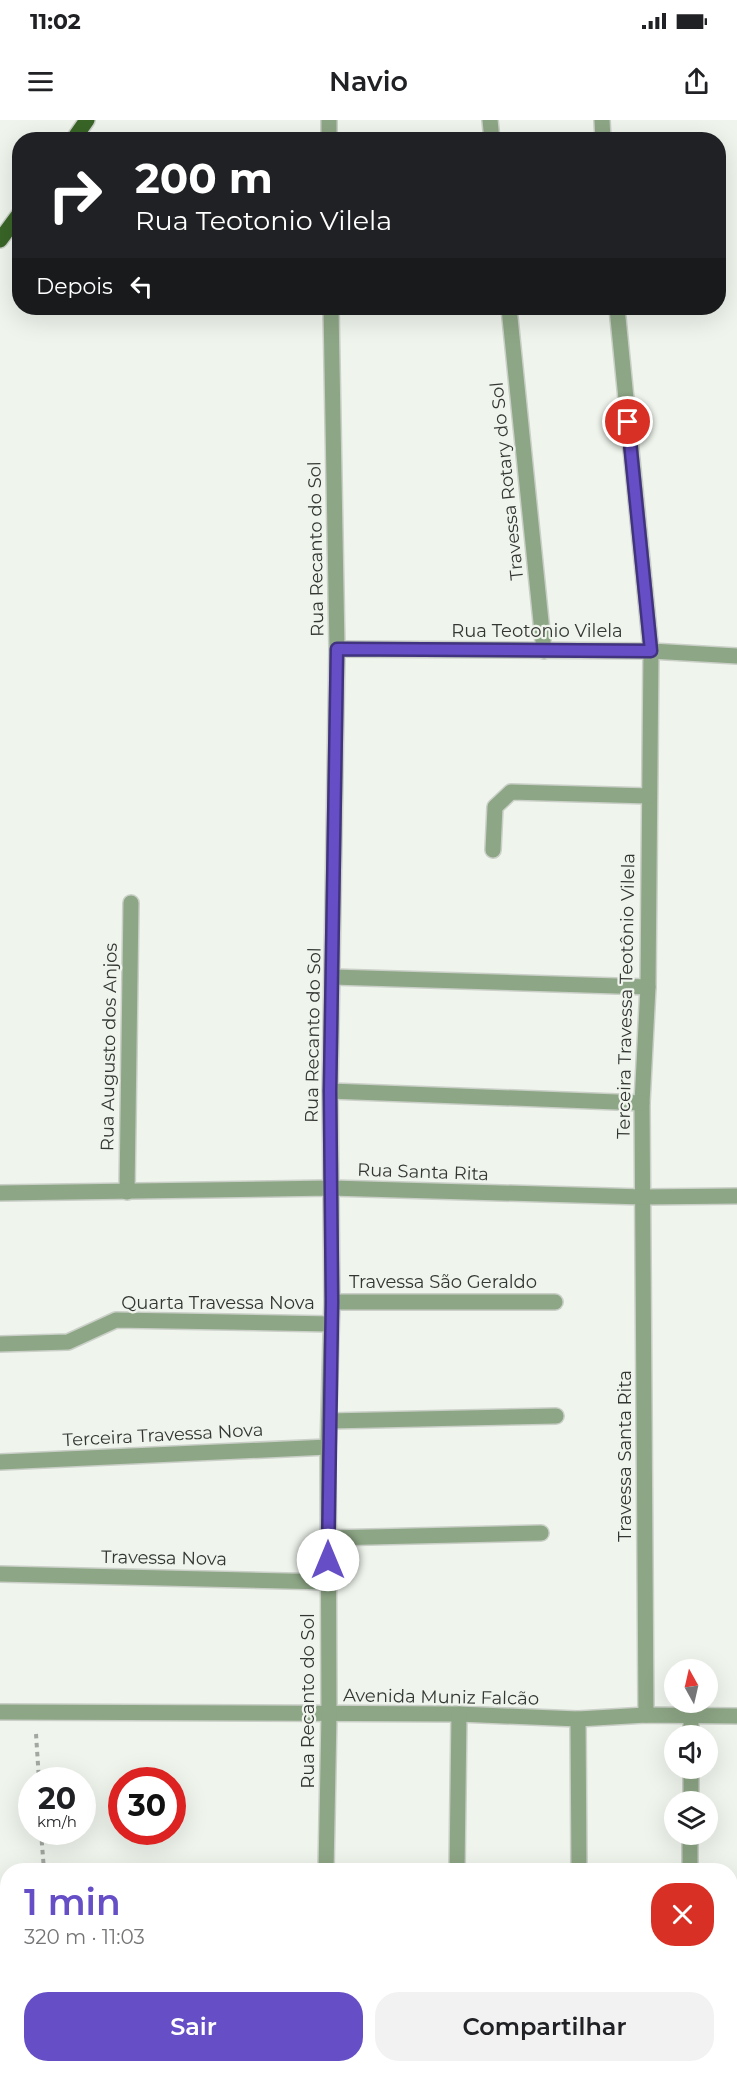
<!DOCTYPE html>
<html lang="pt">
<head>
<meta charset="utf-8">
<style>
	body { margin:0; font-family:Montserrat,sans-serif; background:#f2f2f2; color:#202124; height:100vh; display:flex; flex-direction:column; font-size:22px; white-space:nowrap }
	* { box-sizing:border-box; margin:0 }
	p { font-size:20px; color:#757577 }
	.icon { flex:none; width:33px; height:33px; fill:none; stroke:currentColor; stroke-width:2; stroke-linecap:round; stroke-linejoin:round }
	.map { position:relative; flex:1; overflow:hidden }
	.sheet { position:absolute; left:0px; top:1743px; width:738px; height:210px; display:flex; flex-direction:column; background:#fff; border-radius:24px 24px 0 0; box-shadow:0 6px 24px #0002 }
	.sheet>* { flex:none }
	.top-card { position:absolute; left:12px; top:12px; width:714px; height:183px; border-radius:24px; box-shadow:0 6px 24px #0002; background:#202124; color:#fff; overflow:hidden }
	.needle { width:39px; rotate:352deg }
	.buttons { position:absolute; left:664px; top:1539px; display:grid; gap:12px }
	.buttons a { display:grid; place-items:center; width:54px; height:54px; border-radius:50%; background:#fff; box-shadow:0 6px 24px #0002; font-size:30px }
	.speed { position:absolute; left:18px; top:1647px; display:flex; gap:12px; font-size:30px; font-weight:700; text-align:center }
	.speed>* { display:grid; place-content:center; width:78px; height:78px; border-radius:50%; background:#fff; box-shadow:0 6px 24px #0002; line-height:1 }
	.speed small { font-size:15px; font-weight:400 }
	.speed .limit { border:9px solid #d22; background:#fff; color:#111 }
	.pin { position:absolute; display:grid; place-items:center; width:51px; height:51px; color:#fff; margin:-26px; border:3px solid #fff; border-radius:50%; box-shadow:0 2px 6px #0007 }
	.me { position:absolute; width:66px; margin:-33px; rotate:0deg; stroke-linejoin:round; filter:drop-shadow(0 0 4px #0008) }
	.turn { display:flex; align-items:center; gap:21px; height:126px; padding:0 24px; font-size:27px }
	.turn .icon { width:78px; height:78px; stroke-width:2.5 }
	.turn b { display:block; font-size:42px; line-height:51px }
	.then { display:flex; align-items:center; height:57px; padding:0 24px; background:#0003; gap:12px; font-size:22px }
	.round { display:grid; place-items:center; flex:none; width:63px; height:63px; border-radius:24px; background:#f2f2f2 }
	.head { display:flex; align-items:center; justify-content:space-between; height:102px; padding:0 24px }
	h1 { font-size:36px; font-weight:600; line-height:45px; color:#664ec7 }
	.button { display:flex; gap:12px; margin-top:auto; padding:12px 24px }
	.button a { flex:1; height:69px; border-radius:24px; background:#664ec7; color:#fff; font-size:24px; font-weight:600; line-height:69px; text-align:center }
	.button a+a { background:#f2f2f2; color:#202124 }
	.status { display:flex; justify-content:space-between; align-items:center; height:42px; padding:0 30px; background:#fff; direction:ltr }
	.status svg { height:16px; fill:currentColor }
	header { display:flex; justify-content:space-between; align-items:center; height:78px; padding:0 24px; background:#fff; font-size:27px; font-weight:600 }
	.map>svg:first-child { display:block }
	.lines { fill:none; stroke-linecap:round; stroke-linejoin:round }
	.street-casing { stroke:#cacfc8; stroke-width:18 }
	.primary-casing { stroke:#cacfc8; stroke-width:18 }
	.path { stroke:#a2a7a1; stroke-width:4; stroke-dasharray:4.5 4.5; stroke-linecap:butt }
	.street { stroke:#8da685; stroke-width:15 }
	.primary { stroke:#396527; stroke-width:15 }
	.route-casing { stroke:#423381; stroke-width:15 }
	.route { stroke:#664ec7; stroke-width:10 }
	.labels { text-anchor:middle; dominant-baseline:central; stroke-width:4.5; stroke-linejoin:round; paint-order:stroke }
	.street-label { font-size:18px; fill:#343633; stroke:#eff5ed }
</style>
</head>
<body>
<div class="status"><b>11:02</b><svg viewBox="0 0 49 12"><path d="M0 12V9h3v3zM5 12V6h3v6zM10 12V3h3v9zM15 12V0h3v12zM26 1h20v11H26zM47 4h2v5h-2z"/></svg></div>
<header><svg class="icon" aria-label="menu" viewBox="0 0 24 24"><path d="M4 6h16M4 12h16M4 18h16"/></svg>Navio<svg class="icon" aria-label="share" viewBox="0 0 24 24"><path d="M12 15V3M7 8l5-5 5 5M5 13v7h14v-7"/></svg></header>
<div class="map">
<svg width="737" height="1953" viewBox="0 0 737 1953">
	<rect width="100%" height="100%" fill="#eff5ed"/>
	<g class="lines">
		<defs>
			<g id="street">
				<polyline points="329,0 329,20"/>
				<polyline points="490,0 492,20"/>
				<polyline points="602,0 603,20"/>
				<polyline points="509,188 544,531"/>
				<polyline points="617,188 651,531 648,867 642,983 646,1595"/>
				<polyline points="337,529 651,531 737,536"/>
				<polyline points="493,730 495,687 511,672 649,676"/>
				<polyline points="333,857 648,867"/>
				<polyline points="330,971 642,983"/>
				<polyline points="127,1072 131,783"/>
				<polyline points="0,1073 331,1068 643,1077 737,1076"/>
				<polyline points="332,1182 555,1182"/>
				<polyline points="0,1224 68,1222 116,1200 331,1204"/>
				<polyline points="329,1301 556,1296"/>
				<polyline points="0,1342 328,1327"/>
				<polyline points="328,1418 541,1413"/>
				<polyline points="0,1454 328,1462"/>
				<polyline points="0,1592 459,1594 578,1599 646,1595 737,1596"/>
				<polyline points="578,1599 579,1750"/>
				<polyline points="691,1616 691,1596"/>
				<polyline points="691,1682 691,1648"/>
				<polyline points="326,1750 329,1595 328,1327 332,1182 330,971 337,529 331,188"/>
				<polyline points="457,1750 459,1594"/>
				<polyline points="690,1750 690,1714"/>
				<polyline points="0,1789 8,1789"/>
				<polyline points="581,1946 581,1953"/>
				<polyline points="321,1953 321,1946"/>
				<polyline points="454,1953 454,1946"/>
				<polyline points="689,1953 689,1946"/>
			</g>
			<g id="primary">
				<polyline points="73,20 87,0"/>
				<polyline points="0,120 20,93"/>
			</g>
		</defs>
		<!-- street casing -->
		<use href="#street" class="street-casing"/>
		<!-- primary casing -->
		<use href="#primary" class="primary-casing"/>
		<!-- path -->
		<g class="path">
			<polyline points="36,1614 39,1660"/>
			<polyline points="41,1712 44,1750"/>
		</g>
		<!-- street -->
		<use href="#street" class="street"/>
		<!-- primary -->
		<use href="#primary" class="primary"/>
	</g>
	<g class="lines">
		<defs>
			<polyline id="route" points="328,1440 332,1182 330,971 337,529 651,531 628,302"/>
		</defs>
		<!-- route casing -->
		<use href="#route" class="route-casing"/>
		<!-- route -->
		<use href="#route" class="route"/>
	</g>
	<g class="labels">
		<!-- street labels -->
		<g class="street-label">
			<text transform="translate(507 361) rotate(-96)">Travessa Rotary do Sol</text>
			<text transform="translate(316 429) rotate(-91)">Rua Recanto do Sol</text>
			<text x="537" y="511">Rua Teotonio Vilela</text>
			<text transform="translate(626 876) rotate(-89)">Terceira Travessa Teotônio Vilela</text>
			<text transform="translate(313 915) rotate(-89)">Rua Recanto do Sol</text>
			<text transform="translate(109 927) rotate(-89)">Rua Augusto dos Anjos</text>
			<text transform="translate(423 1052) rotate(2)">Rua Santa Rita</text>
			<text x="443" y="1162">Travessa São Geraldo</text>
			<text x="218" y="1183">Quarta Travessa Nova</text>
			<text transform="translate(163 1315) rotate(-3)">Terceira Travessa Nova</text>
			<text transform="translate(625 1336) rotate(-90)">Travessa Santa Rita</text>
			<text transform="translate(164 1438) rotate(1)">Travessa Nova</text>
			<text transform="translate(441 1577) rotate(1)">Avenida Muniz Falcão</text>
			<text transform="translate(308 1581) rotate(-90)">Rua Recanto do Sol</text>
		</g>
	</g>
</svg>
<div class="buttons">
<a><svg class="needle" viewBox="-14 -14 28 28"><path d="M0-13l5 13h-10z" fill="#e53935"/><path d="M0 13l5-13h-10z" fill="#757577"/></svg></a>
<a><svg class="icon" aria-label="sound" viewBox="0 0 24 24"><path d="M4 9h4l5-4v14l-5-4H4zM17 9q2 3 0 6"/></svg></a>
<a><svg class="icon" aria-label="layers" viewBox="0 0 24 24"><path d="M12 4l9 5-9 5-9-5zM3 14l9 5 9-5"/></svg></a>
</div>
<div class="speed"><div>20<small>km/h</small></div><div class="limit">30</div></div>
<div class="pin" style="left:628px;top:302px;background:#d93025"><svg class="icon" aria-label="arrive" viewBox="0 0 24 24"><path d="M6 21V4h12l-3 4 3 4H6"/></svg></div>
<svg class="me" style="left:328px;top:1440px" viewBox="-20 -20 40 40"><circle r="19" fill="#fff"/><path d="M0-13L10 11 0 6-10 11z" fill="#664ec7"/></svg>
<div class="top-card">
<div class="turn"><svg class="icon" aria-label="right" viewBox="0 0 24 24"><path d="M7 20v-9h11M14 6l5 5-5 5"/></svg><div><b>200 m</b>Rua Teotonio Vilela</div></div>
<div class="then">Depois<svg class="icon" aria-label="left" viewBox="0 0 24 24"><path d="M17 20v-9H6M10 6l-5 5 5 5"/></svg></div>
</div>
<section class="sheet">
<div class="head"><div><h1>1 min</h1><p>320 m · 11:03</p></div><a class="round" style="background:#d93025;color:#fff"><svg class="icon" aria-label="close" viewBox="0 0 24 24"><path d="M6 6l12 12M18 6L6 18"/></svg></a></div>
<div class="button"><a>Sair</a><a>Compartilhar</a></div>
</section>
</div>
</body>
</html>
